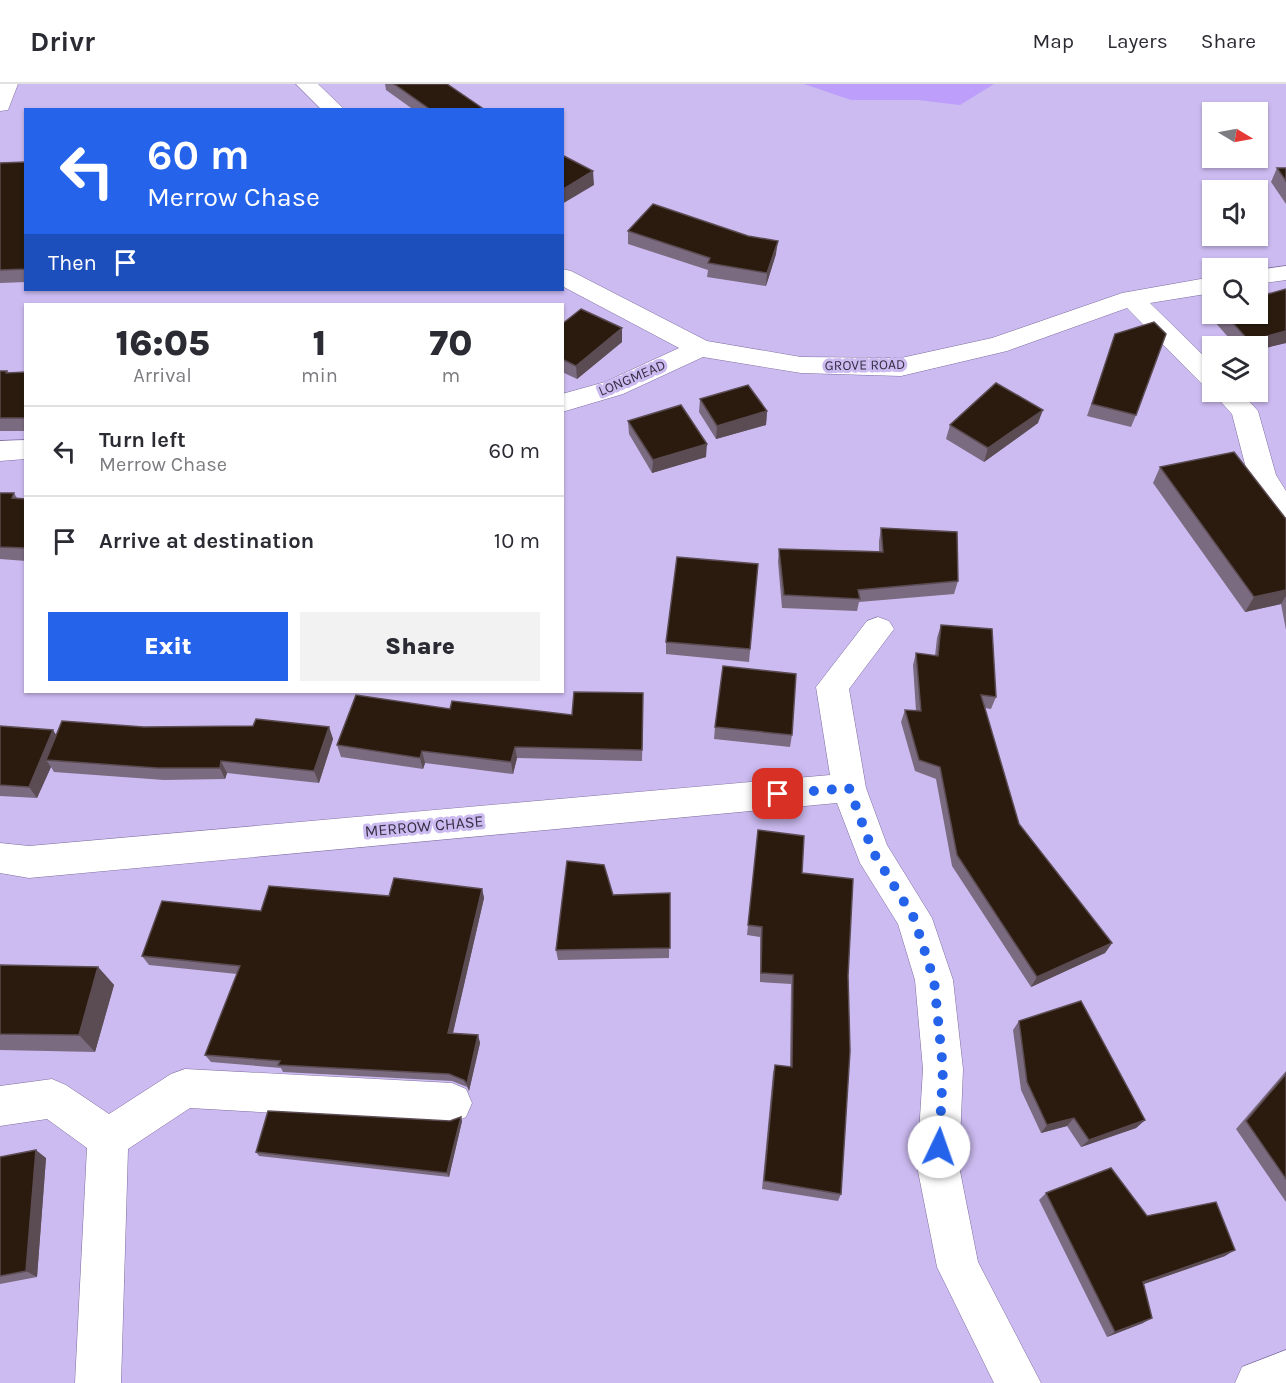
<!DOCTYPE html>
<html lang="en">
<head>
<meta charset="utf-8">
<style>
	body { margin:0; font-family:Karla,sans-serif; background:#f2f2f3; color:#2b2b33; height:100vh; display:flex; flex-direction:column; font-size:22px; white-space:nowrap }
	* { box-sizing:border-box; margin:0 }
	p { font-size:20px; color:#7c7c81 }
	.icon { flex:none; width:33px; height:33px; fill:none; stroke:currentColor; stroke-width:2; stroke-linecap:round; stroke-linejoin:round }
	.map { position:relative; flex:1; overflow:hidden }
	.side { position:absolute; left:24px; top:219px; width:540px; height:390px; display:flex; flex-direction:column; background:#fff; border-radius:0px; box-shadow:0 2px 4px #0004 }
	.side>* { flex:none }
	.banner { position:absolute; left:24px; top:24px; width:540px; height:183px; border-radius:0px; box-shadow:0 2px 4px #0004; background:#2563eb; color:#fff; overflow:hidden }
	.needle { width:39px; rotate:100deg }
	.controls { position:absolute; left:1202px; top:18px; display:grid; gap:12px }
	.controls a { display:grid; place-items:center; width:66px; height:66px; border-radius:0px; background:#fff; box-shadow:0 2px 4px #0004; font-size:30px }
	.pin { position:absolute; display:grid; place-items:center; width:51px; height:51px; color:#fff; margin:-26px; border-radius:12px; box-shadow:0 3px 9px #0006 }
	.me { position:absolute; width:66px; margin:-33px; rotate:3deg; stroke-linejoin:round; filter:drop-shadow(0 0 4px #0008) }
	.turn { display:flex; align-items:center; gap:21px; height:126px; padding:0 24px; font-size:27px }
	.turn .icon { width:78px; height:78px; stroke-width:2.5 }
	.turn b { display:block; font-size:42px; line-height:51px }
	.then { display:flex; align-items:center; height:57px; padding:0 24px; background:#0003; gap:12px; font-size:22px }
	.eta { display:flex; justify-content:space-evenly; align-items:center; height:102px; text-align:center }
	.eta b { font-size:36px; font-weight:800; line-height:42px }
	.action { display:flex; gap:12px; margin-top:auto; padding:12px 24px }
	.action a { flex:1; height:69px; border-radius:0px; background:#2563eb; color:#fff; font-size:24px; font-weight:800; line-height:69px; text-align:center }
	.action a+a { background:#f2f2f3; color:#2b2b33 }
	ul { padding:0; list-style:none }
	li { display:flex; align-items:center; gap:18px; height:90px; padding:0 24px; border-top:2px solid #e1e1e2 }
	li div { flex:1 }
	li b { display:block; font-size:22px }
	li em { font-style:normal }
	header { display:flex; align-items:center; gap:36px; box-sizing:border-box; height:84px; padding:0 30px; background:#fff; border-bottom:2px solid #e1e1e2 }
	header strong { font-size:28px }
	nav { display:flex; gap:33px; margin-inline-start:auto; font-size:21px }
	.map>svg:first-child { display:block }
	.green { fill:#bd9efa }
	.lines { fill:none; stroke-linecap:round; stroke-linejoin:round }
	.minor-casing { stroke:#7e6d9f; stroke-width:1 }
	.minor { fill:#fff; fill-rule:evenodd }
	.wall { fill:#7b6b80 }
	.shaded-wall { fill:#5b4b52 }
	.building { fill:#2a1b0e; stroke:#5b4b52; stroke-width:1.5 }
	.route { stroke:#2563eb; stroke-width:10; stroke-dasharray:0 18 }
	.labels { text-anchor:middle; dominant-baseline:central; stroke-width:6; stroke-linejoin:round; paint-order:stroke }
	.far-street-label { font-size:14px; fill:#362f44; stroke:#ccbbf1 }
	.street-label { font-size:16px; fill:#362f44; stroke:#ccbbf1 }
</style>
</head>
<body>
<header>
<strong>Drivr</strong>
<nav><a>Map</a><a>Layers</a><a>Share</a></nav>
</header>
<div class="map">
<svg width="1286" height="1299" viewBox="0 0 1286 1299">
	<rect width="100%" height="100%" fill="#ccbbf1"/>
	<!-- green -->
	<polygon class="green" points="804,0 994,0 960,21 918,16 851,16"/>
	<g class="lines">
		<defs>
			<g id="minor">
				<polygon points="0,0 18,0 8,26 0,27"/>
				<polygon points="296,0 318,0 345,26 322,26"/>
				<polygon points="1286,182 1286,196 1257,200 1257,186"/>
				<polygon points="562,185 571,187 707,257 801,273 901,274 992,254 1122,209 1212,193 1212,209 1150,219 1212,280 1212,304 1203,301 1127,224 1007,267 901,292 801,289 703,273 623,310 562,328 562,310 605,298 679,264 562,202"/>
				<polygon points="1212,308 1241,308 1258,327 1276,391 1286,407 1286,440 1276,437 1248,392 1232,330"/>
				<polygon points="26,356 26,375 0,377 0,357"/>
				<polygon points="878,533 889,537 894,545 849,605 866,704 887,761 932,834 953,896 963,985 959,1082 978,1178 1041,1299 994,1299 937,1183 917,1082 923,985 915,896 898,840 860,779 837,719 29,794 0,789 0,759 29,762 830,691 816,603 867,537"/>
				<polygon points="185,985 452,999 466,1005 472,1019 466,1033 452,1039 190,1024 128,1065 121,1299 75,1299 87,1064 47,1035 0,1042 0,1002 52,995 66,1001 109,1030 171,990"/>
				<polygon points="1286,1266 1286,1299 1235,1299 1242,1283"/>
			</g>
		</defs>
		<!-- minor casing -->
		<use href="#minor" class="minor-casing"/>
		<!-- minor -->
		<use href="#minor" class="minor"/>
	</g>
	<!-- wall -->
	<g class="wall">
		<polygon points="385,0 447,0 485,26 414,26 386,6"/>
		<polygon points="26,78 26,198 0,199 0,79"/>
		<polygon points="1277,84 1286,84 1286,120 1271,98"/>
		<polygon points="628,147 776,170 766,202 707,193 708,186 628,160"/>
		<polygon points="1286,205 1286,259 1257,266 1257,262 1236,262 1214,237 1218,230 1257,230"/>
		<polygon points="562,240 622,258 577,295 562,288"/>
		<polygon points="1111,262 1136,331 1131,343 1087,332"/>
		<polygon points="0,287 7,287 8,289 26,288 26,347 0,347"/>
		<polygon points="700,315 767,327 766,341 716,355 699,328"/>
		<polygon points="628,337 706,373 652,389 629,350"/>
		<polygon points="1038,339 984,378 946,355 950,341"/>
		<polygon points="1160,383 1286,435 1286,546 1281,520 1245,528 1153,399"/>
		<polygon points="0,409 14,409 17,414 26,415 26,477 0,475"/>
		<polygon points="881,444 958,497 954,510 859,518 857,527 782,524 778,478 779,465 879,467 879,457"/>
		<polygon points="758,480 749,578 666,570 666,558"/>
		<polygon points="941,541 996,613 991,625 985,624 1019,740 1112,859 1105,869 1031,903 952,782 936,695 915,687 901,638 905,626 916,627 913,581 916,569 935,572 937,554"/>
		<polygon points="643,621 642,677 517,674 513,690 425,679 423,685 341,673 337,661 450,625 572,631"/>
		<polygon points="0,642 56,651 144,643 329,643 333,655 319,699 227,689 225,695 164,696 54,688 51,683 37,714 0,712"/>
		<polygon points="715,643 792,651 790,663 714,655"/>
		<polygon points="758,746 802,789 848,892 841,1110 838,1117 762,1105 773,989 775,981 790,983 791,900 760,898 760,853 747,851"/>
		<polygon points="482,805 484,814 453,949 478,951 480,959 469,1007 467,1003 452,997 283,988 281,984 211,978 205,971 237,890 149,881 142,872 261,827 389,812"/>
		<polygon points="670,809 669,874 558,876 556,866 613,811"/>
		<polygon points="0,881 98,883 114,901 95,968 0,966"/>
		<polygon points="1019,937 1145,1036 1136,1044 1081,1063 1067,1042 1041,1049 1021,1006 1013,946"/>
		<polygon points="1286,987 1286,1118 1236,1045"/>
		<polygon points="461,1033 462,1037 449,1093 259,1072 256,1068 450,1037"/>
		<polygon points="0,1073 46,1074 37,1193 0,1200"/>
		<polygon points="1046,1109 1147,1132 1225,1172 1144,1200 1143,1239 1107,1253 1039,1116"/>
	</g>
	<!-- shaded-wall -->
	<g class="shaded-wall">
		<polygon points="593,87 594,101 562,120 562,106"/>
		<polygon points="778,157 776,170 766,202 767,189"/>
		<polygon points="622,244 622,258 577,295 576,282"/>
		<polygon points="1286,247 1286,259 1257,266 1257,262 1246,262 1249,257"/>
		<polygon points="1043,326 1038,339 984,378 988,364"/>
		<polygon points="767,327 766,341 716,355 717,342"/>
		<polygon points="707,360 706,373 652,389 653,376"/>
		<polygon points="1286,506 1286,512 1281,520 1245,528 1254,513"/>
		<polygon points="329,643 333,655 319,699 314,687"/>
		<polygon points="53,646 61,658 46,676 51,683 37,714 29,703"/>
		<polygon points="515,663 517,674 513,690 511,678"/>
		<polygon points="422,667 425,679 423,685 420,674"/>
		<polygon points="221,677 227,689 225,695 220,684"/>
		<polygon points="482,805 484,814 451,957 448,949"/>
		<polygon points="1112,859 1105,869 1031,903 1037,893"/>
		<polygon points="98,883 114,901 95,968 79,951"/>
		<polygon points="478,951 480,959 469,1007 467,1000"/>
		<polygon points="461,1033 462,1037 449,1093 447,1089"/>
		<polygon points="1074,1034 1067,1042 1041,1049 1047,1041"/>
		<polygon points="1145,1036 1136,1044 1081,1063 1089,1056"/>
		<polygon points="36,1066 46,1074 37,1193 26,1187"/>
		<polygon points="1235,1166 1225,1172 1135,1203 1143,1198"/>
		<polygon points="1152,1234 1143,1239 1107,1253 1115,1248"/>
	</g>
	<!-- building -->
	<g class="building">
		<polygon points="394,0 447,0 485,26 431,26"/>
		<polygon points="562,71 593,87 562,106"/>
		<polygon points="26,78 26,185 0,186 0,79"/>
		<polygon points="1277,84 1286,84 1286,97"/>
		<polygon points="653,120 748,152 778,157 767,189 708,179 710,174 628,147"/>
		<polygon points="1286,205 1286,247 1249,257 1225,230 1257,230 1257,213"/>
		<polygon points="581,225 622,244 576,282 562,275 562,240"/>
		<polygon points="1154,238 1166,250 1136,331 1092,320 1115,250"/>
		<polygon points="0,287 7,287 6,289 26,288 26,334 0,334"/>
		<polygon points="996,299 1043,326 988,364 950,341"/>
		<polygon points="748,301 767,327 717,342 700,315"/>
		<polygon points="681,321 707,360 653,376 628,337"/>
		<polygon points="1234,368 1286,435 1286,506 1254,513 1160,383"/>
		<polygon points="0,409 14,409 12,414 26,415 26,464 0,463"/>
		<polygon points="881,444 957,448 958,497 858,506 860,515 784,511 779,465 883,468"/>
		<polygon points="677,473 758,480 750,565 666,558"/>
		<polygon points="941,541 992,545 996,613 981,611 1019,740 1112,859 1037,893 957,771 940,683 919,676 905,626 921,627 916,569 938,572"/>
		<polygon points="723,582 796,590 792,651 715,643"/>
		<polygon points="574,608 643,609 642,666 515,663 511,678 422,667 420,674 337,661 356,611 450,625 452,617 572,631"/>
		<polygon points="256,635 329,643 314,687 221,677 220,684 157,684 46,676 62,637 144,643 253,642"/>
		<polygon points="0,642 53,646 29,703 0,701"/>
		<polygon points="758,746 804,752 802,789 853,795 848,892 850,967 841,1110 764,1097 775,981 792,983 793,891 761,889 762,843 748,841"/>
		<polygon points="567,777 604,781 613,811 670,809 670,864 556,866"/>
		<polygon points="394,794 482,805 448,949 478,951 467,1000 464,996 449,990 278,981 280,977 205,971 240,882 142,872 162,817 261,827 269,802 389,812"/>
		<polygon points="0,881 98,883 79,951 0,950"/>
		<polygon points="1081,917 1145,1036 1089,1056 1074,1034 1047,1041 1027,998 1019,937"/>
		<polygon points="1286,990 1286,1095 1246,1037"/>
		<polygon points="268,1027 450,1037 461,1033 447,1089 256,1068"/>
		<polygon points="36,1066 26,1187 0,1192 0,1073"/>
		<polygon points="1111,1084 1147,1132 1216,1118 1235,1166 1143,1198 1152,1234 1115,1248 1046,1109"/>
	</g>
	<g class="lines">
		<!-- route -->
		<polyline class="route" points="778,710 849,704 873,768 914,834 934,896 943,985 939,1063"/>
	</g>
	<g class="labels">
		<!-- far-street labels -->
		<g class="far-street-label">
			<text transform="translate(865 281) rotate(-1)">GROVE ROAD</text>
			<text transform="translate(632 294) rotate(-23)">LONGMEAD</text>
		</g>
		<!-- street labels -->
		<g class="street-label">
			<text transform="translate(424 742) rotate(-5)">MERROW CHASE</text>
		</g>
	</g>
</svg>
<div class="controls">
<a><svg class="needle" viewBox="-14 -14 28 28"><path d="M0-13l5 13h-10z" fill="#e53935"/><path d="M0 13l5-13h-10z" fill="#7c7c81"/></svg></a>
<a><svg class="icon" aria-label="sound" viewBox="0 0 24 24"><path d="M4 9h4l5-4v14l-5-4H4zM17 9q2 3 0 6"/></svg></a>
<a><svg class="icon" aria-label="search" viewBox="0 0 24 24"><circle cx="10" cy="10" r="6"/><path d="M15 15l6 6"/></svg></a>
<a><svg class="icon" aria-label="layers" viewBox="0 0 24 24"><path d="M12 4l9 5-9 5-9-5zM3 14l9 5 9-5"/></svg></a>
</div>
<div class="pin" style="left:778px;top:710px;background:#d93025"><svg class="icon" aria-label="arrive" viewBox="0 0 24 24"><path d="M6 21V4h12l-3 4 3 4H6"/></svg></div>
<svg class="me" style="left:939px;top:1063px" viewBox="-20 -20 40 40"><circle r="19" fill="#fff"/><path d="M0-13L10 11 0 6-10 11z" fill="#2563eb"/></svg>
<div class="banner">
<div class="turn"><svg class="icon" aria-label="left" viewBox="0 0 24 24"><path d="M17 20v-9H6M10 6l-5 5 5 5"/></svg><div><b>60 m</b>Merrow Chase</div></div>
<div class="then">Then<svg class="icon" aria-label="arrive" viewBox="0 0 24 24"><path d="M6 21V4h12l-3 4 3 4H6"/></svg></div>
</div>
<section class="side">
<div class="eta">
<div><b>16:05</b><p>Arrival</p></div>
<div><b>1</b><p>min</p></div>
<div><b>70</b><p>m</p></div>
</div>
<ul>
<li><svg class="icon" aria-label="left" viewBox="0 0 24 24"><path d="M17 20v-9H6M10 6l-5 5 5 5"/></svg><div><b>Turn left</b><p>Merrow Chase</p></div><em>60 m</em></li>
<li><svg class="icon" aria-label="arrive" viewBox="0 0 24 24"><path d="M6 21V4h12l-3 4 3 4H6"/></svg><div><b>Arrive at destination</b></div><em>10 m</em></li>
</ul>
<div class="action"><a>Exit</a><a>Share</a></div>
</section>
</div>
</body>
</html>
